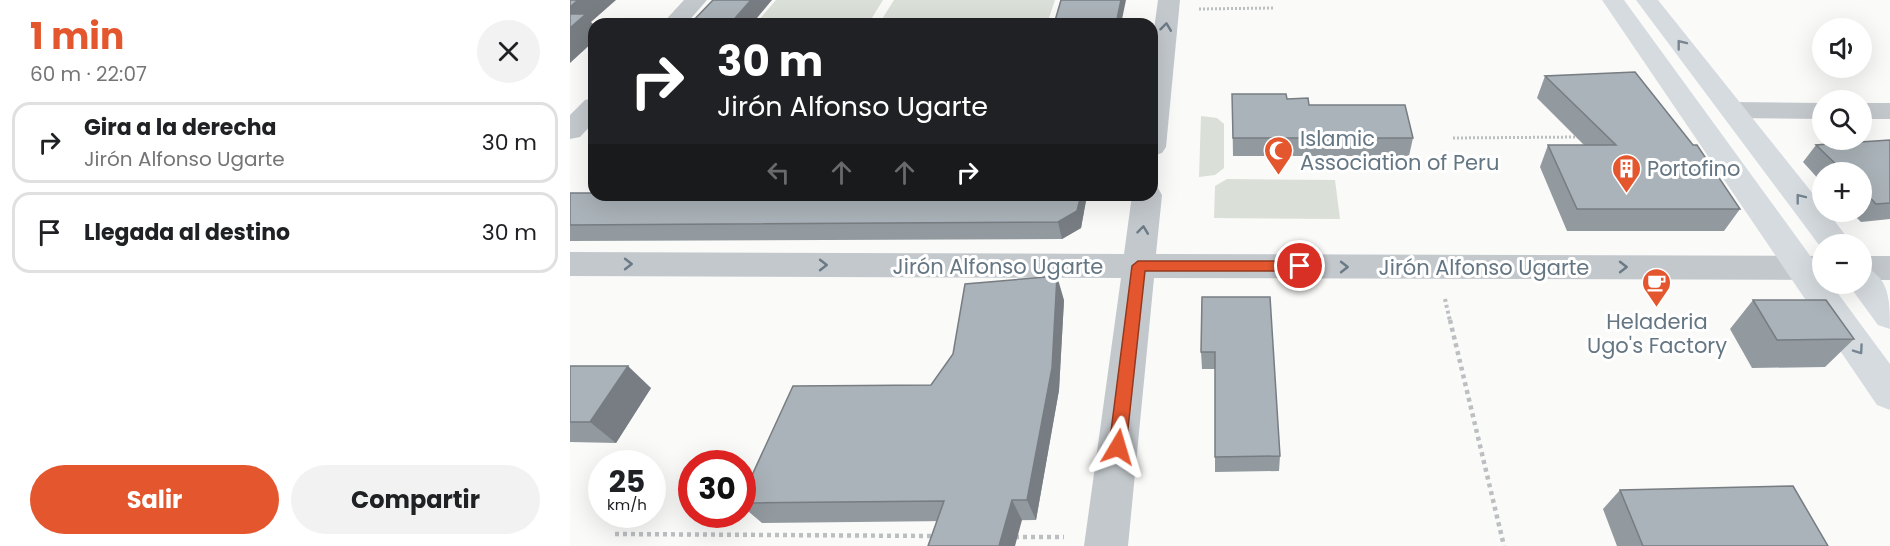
<!DOCTYPE html>
<html lang="es">
<head>
<meta charset="utf-8">
<style>
	body { margin:0; font-family:Poppins,sans-serif; background:#f2f2f2; color:#202124; height:100vh; display:flex; flex-direction:column; font-size:22px; white-space:nowrap }
	* { box-sizing:border-box; margin:0 }
	p { font-size:20px; color:#757577 }
	.icon { flex:none; width:33px; height:33px; fill:none; stroke:currentColor; stroke-width:2; stroke-linecap:round; stroke-linejoin:round }
	.map { position:relative; flex:1; overflow:hidden }
	.sheet { display:flex; flex-direction:column; background:#fff; width:570px }
	.sheet>* { flex:none }
	.banner { position:absolute; left:18px; top:18px; width:570px; height:183px; border-radius:18px; box-shadow:0 6px 24px #0002; background:#202124; color:#fff; overflow:hidden }
	.fabs { position:absolute; left:1242px; top:18px; display:grid; gap:12px }
	.fabs a { display:grid; place-items:center; width:60px; height:60px; border-radius:50%; background:#fff; box-shadow:0 6px 24px #0002; font-size:30px }
	.speed { position:absolute; left:18px; top:450px; display:flex; gap:12px; font-size:30px; font-weight:700; text-align:center }
	.speed>* { display:grid; place-content:center; width:78px; height:78px; border-radius:50%; background:#fff; box-shadow:0 6px 24px #0002; line-height:1 }
	.speed small { font-size:15px; font-weight:400 }
	.speed .limit { border:9px solid #d22; background:#fff; color:#111 }
	.pin { position:absolute; display:grid; place-items:center; width:51px; height:51px; color:#fff; margin:-26px; border:3px solid #fff; border-radius:50%; box-shadow:0 2px 6px #0007 }
	.me { position:absolute; width:66px; margin:-33px; rotate:7deg; stroke-linejoin:round; filter:drop-shadow(0 0 4px #0008) }
	.turn { display:flex; align-items:center; gap:21px; height:126px; padding:0 30px; font-size:27px }
	.turn .icon { width:78px; height:78px; stroke-width:2.5 }
	.turn b { display:block; font-size:42px; line-height:51px }
	.lanes { display:flex; align-items:center; height:57px; padding:0 30px; background:#0003; justify-content:center; gap:30px; direction:ltr }
	.lanes .off { opacity:.35 }
	.round { display:grid; place-items:center; flex:none; width:63px; height:63px; border-radius:32px; background:#f2f2f2 }
	.summary { display:flex; align-items:center; justify-content:space-between; height:102px; padding:0 30px }
	h1 { font-size:36px; font-weight:700; line-height:45px; color:#e4572e }
	.action { display:flex; gap:12px; margin-top:auto; padding:12px 30px }
	.action a { flex:1; height:69px; border-radius:36px; background:#e4572e; color:#fff; font-size:24px; font-weight:700; line-height:69px; text-align:center }
	.action a+a { background:#f2f2f2; color:#202124 }
	ul { padding:0; list-style:none }
	li { display:flex; align-items:center; gap:18px; height:81px; margin:0 12px 9px; padding:0 18px; border:3px solid #e0e0e0; border-radius:18px }
	li div { flex:1 }
	li b { display:block; font-size:22px }
	li em { font-style:normal }
	main { display:flex; flex:1; min-height:0 }
	.map>svg:first-child { display:block }
	.green { fill:#dadfd7 }
	.lines { fill:none; stroke-linecap:round; stroke-linejoin:round }
	.path-far2 { stroke:#bbbfc2; stroke-width:3; stroke-dasharray:2 2; stroke-linecap:butt }
	.path-far1 { stroke:#bbbfc2; stroke-width:4; stroke-dasharray:3 3; stroke-linecap:butt }
	.path { stroke:#bbbfc2; stroke-width:4.5; stroke-dasharray:4 4; stroke-linecap:butt }
	.minor { fill:#c3c8cc; fill-rule:evenodd }
	.major { fill:#d6dbdf; fill-rule:evenodd }
	.wall { fill:#929a9f }
	.shaded-wall { fill:#777d82 }
	.building { fill:#aab3b9; stroke:#777d82; stroke-width:1.5 }
	.oneway { stroke:#6a7a87 }
	.oneway2 { stroke:#768591 }
	.route { fill:#e4572e; stroke:#94391e; stroke-width:1.5 }
	.labels { text-anchor:middle; dominant-baseline:central; stroke-width:6; stroke-linejoin:round; paint-order:stroke }
	.poi-label { font-size:21px; fill:#657683; stroke:#fff; text-anchor:start }
	.street-label { font-size:21px; fill:#657683; stroke:#fff }
</style>
</head>
<body>
<main>
<section class="sheet">
<div class="summary"><div><h1>1 min</h1><p>60 m · 22:07</p></div><a class="round"><svg class="icon" aria-label="close" viewBox="0 0 24 24"><path d="M6 6l12 12M18 6L6 18"/></svg></a></div>
<ul>
<li><svg class="icon" aria-label="right" viewBox="0 0 24 24"><path d="M7 20v-9h11M14 6l5 5-5 5"/></svg><div><b>Gira a la derecha</b><p>Jirón Alfonso Ugarte</p></div><em>30 m</em></li>
<li><svg class="icon" aria-label="arrive" viewBox="0 0 24 24"><path d="M6 21V4h12l-3 4 3 4H6"/></svg><div><b>Llegada al destino</b></div><em>30 m</em></li>
</ul>
<div class="action"><a>Salir</a><a>Compartir</a></div>
</section>
<div class="map">
<svg width="1320" height="546" viewBox="0 0 1320 546">
	<rect width="100%" height="100%" fill="#fafaf8"/>
	<!-- green -->
	<g class="green">
		<polygon points="206,0 313,0 300,21 188,21"/>
		<polygon points="324,0 485,0 477,24 309,24"/>
		<polygon points="631,116 647,118 654,124 654,168 645,175 629,177"/>
		<polygon points="657,179 765,180 770,219 644,218 645,186"/>
	</g>
	<g class="lines">
		<!-- path-far2 -->
		<g class="path-far2">
			<polyline points="629,9 703,8"/>
			<polyline points="883,138 1009,137"/>
		</g>
		<!-- path-far1 -->
		<polyline class="path-far1" points="875,299 880,321"/>
		<!-- path -->
		<g class="path">
			<polyline points="880,320 934,546"/>
			<polyline points="45,534 365,536"/>
			<polyline points="445,537 494,537"/>
		</g>
		<!-- minor -->
		<g class="minor">
			<polygon points="114,0 137,0 116,24 92,24"/>
			<polygon points="588,0 610,0 596,147 592,153 582,156 582,44"/>
			<polygon points="24,98 24,122 10,137 0,139 0,115 15,100"/>
			<polygon points="1162,102 1252,103 1252,119 1162,118 1153,116 1149,110 1153,104"/>
			<rect x="1292" y="103" width="28" height="16"/>
			<polygon points="582,186 588,188 592,195 586,254 1252,256 1252,280 584,278 558,546 514,546 551,278 0,276 0,252 554,254 562,195 582,195"/>
			<rect x="1292" y="256" width="28" height="24"/>
		</g>
		<!-- major -->
		<g class="major">
			<polygon points="1032,0 1054,0 1252,272 1252,284 1261,284 1320,364 1320,410 1307,405"/>
			<polygon points="1066,0 1088,0 1252,205 1252,212 1258,212 1282,244 1252,244 1252,249"/>
			<path d="M1292 266C1320 276 1320 301 1320 329L1308 325 1278 284H1292Z"/>
		</g>
	</g>
	<!-- wall -->
	<g class="wall">
		<polygon points="975,76 1170,209 1154,231 997,231 970,167 978,145 1014,145 967,98"/>
		<polygon points="662,94 717,99 843,138 839,156 663,156"/>
		<polygon points="1320,140 1320,219 1291,222 1281,212 1292,212 1292,172 1252,172 1252,183 1233,162 1246,145"/>
		<polygon points="0,193 517,195 511,228 492,239 0,241"/>
		<polygon points="632,297 710,456 709,471 645,472 645,369 632,369 631,352"/>
		<polygon points="494,300 489,390 466,520 192,523 172,506 172,497 361,385"/>
		<polygon points="1183,300 1284,339 1255,367 1182,368 1160,329"/>
		<polygon points="0,366 81,388 46,443 0,442"/>
		<polygon points="1050,490 1258,546 1047,546 1033,509"/>
	</g>
	<!-- shaded-wall -->
	<g class="shaded-wall">
		<polygon points="8,0 46,0 21,22 24,25 24,41 0,63 0,7"/>
		<polygon points="181,0 202,0 182,24 160,24"/>
		<polygon points="551,0 556,0 551,24 546,24"/>
		<polygon points="511,195 517,195 511,228 492,239 488,222"/>
		<polygon points="487,276 494,300 489,390 466,520 457,500"/>
		<polygon points="58,366 81,388 46,443 20,422"/>
		<polygon points="442,500 452,520 445,546 429,546"/>
	</g>
	<!-- building -->
	<g class="building">
		<polygon points="0,0 8,0 0,7"/>
		<polygon points="143,0 181,0 160,24 120,24"/>
		<polygon points="491,0 551,0 546,24 484,24"/>
		<polygon points="0,14 16,14 0,28"/>
		<polygon points="1065,72 1123,145 1127,145 1170,209 1007,209 978,145 1046,145 975,76"/>
		<polygon points="662,94 716,94 717,99 738,98 739,105 835,105 843,138 663,138"/>
		<polygon points="1320,140 1320,203 1306,204 1292,189 1292,172 1274,172 1246,145"/>
		<polygon points="0,193 24,193 24,195 511,195 507,211 488,222 0,225"/>
		<polygon points="487,276 482,368 457,500 442,500 429,546 358,546 374,501 172,503 172,497 223,386 361,385 383,354 395,284"/>
		<polygon points="632,297 700,297 710,456 645,457 645,352 631,352"/>
		<polygon points="1183,300 1256,300 1284,339 1207,340"/>
		<polygon points="0,366 58,366 20,422 0,422"/>
		<polygon points="1223,486 1258,546 1073,546 1050,490"/>
	</g>
	<!-- one-way arrows -->
	<defs><path id="oneway-chevron" d="M-2-3.5L2.5 0L-2 3.5" fill="none" stroke-width="1.6" stroke-linecap="round" stroke-linejoin="round" transform="scale(1.5)"/></defs>
	<g class="oneway">
		<use href="#oneway-chevron" transform="translate(596 27) rotate(-83)"/>
		<use href="#oneway-chevron" transform="translate(573 230) rotate(-83)"/>
		<use href="#oneway-chevron" transform="translate(58 264)"/>
		<use href="#oneway-chevron" transform="translate(253 265)"/>
		<use href="#oneway-chevron" transform="translate(774 267)"/>
		<use href="#oneway-chevron" transform="translate(1053 267)"/>
	</g>
	<g class="oneway2">
		<use href="#oneway-chevron" transform="translate(1111 44) rotate(-128)"/>
		<use href="#oneway-chevron" transform="translate(1230 198) rotate(-128)"/>
		<use href="#oneway-chevron" transform="translate(1289 350) rotate(55)"/>
	</g>
	<!-- route -->
	<polygon class="route" points="568,261 730,261 736,266 730,271 575,271 556,447 553,452 548,454 542,452 539,447 562,266"/>
	<!-- icons -->
	<defs>
		<symbol id="mosque-pin" viewBox="-11 -11 22 30"><path d="M0 17L-7.5 6A9.5 9.5 0 1 1 7.5 6Z" fill="#e4572e" stroke="#fff"/><path d="M3.5-4.9A6 6 0 1 0 3.5 4.9A5 5 0 1 1 3.5-4.9Z" fill="#fff"/></symbol>
		<symbol id="building-pin" viewBox="-11 -11 22 30"><path d="M0 17L-7.5 6A9.5 9.5 0 1 1 7.5 6Z" fill="#e4572e" stroke="#fff"/><path d="M-4-6H4V6H1V3H-1V6H-4ZM-2.5-4.3h1.7v1.8h-1.7ZM.8-4.3h1.7v1.8H.8ZM-2.5-1h1.7V.8h-1.7ZM.8-1h1.7V.8H.8Z" fill="#fff"/></symbol>
		<symbol id="cafe-pin" viewBox="-11 -11 22 30"><path d="M0 17L-7.5 6A9.5 9.5 0 1 1 7.5 6Z" fill="#e4572e" stroke="#fff"/><path d="M-5.5-4.5H6V0H3Q3 3.5 0 3.5H-2.5Q-5.5 3.5-5.5 0ZM3-3.2v2h1.7v-2ZM-6 4.5H4V6H-6Z" fill="#fff"/></symbol>
	</defs>
	<g fill-rule="evenodd">
		<use href="#mosque-pin" x="692" y="134" width="33" height="45"/>
		<use href="#building-pin" x="1040" y="152" width="33" height="45"/>
		<use href="#cafe-pin" x="1070" y="266" width="33" height="45"/>
	</g>
	<g class="labels">
		<!-- poi labels -->
		<g class="poi-label">
			<text x="730" y="138">Islamic<tspan x="730" dy="24">Association of Peru</tspan></text>
			<text x="1077" y="168">Portofino</text>
			<text x="1087" y="321" text-anchor="middle">Heladeria<tspan x="1087" dy="24">Ugo's Factory</tspan></text>
		</g>
		<!-- street labels -->
		<g class="street-label">
			<text x="428" y="266">Jirón Alfonso Ugarte</text>
			<text x="914" y="267">Jirón Alfonso Ugarte</text>
		</g>
	</g>
</svg>
<div class="fabs">
<a><svg class="icon" aria-label="sound" viewBox="0 0 24 24"><path d="M4 9h4l5-4v14l-5-4H4zM17 9q2 3 0 6"/></svg></a>
<a><svg class="icon" aria-label="search" viewBox="0 0 24 24"><circle cx="10" cy="10" r="6"/><path d="M15 15l6 6"/></svg></a>
<a>+</a>
<a>−</a>
</div>
<div class="speed"><div>25<small>km/h</small></div><div class="limit">30</div></div>
<div class="pin" style="left:730px;top:266px;background:#d93025"><svg class="icon" aria-label="arrive" viewBox="0 0 24 24"><path d="M6 21V4h12l-3 4 3 4H6"/></svg></div>
<svg class="me" style="left:548px;top:447px" viewBox="-20 -20 40 40"><path d="M0-17L14 15 0 8-14 15z" fill="#e4572e" stroke="#fff" stroke-width="4"/></svg>
<div class="banner">
<div class="turn"><svg class="icon" aria-label="right" viewBox="0 0 24 24"><path d="M7 20v-9h11M14 6l5 5-5 5"/></svg><div><b>30 m</b>Jirón Alfonso Ugarte</div></div>
<div class="lanes"><svg class="icon off" aria-label="left" viewBox="0 0 24 24"><path d="M17 20v-9H6M10 6l-5 5 5 5"/></svg><svg class="icon off" aria-label="ahead" viewBox="0 0 24 24"><path d="M12 20V5M6 11l6-6 6 6"/></svg><svg class="icon off" aria-label="ahead" viewBox="0 0 24 24"><path d="M12 20V5M6 11l6-6 6 6"/></svg><svg class="icon" aria-label="right" viewBox="0 0 24 24"><path d="M7 20v-9h11M14 6l5 5-5 5"/></svg></div>
</div>
</div>
</main>
</body>
</html>
